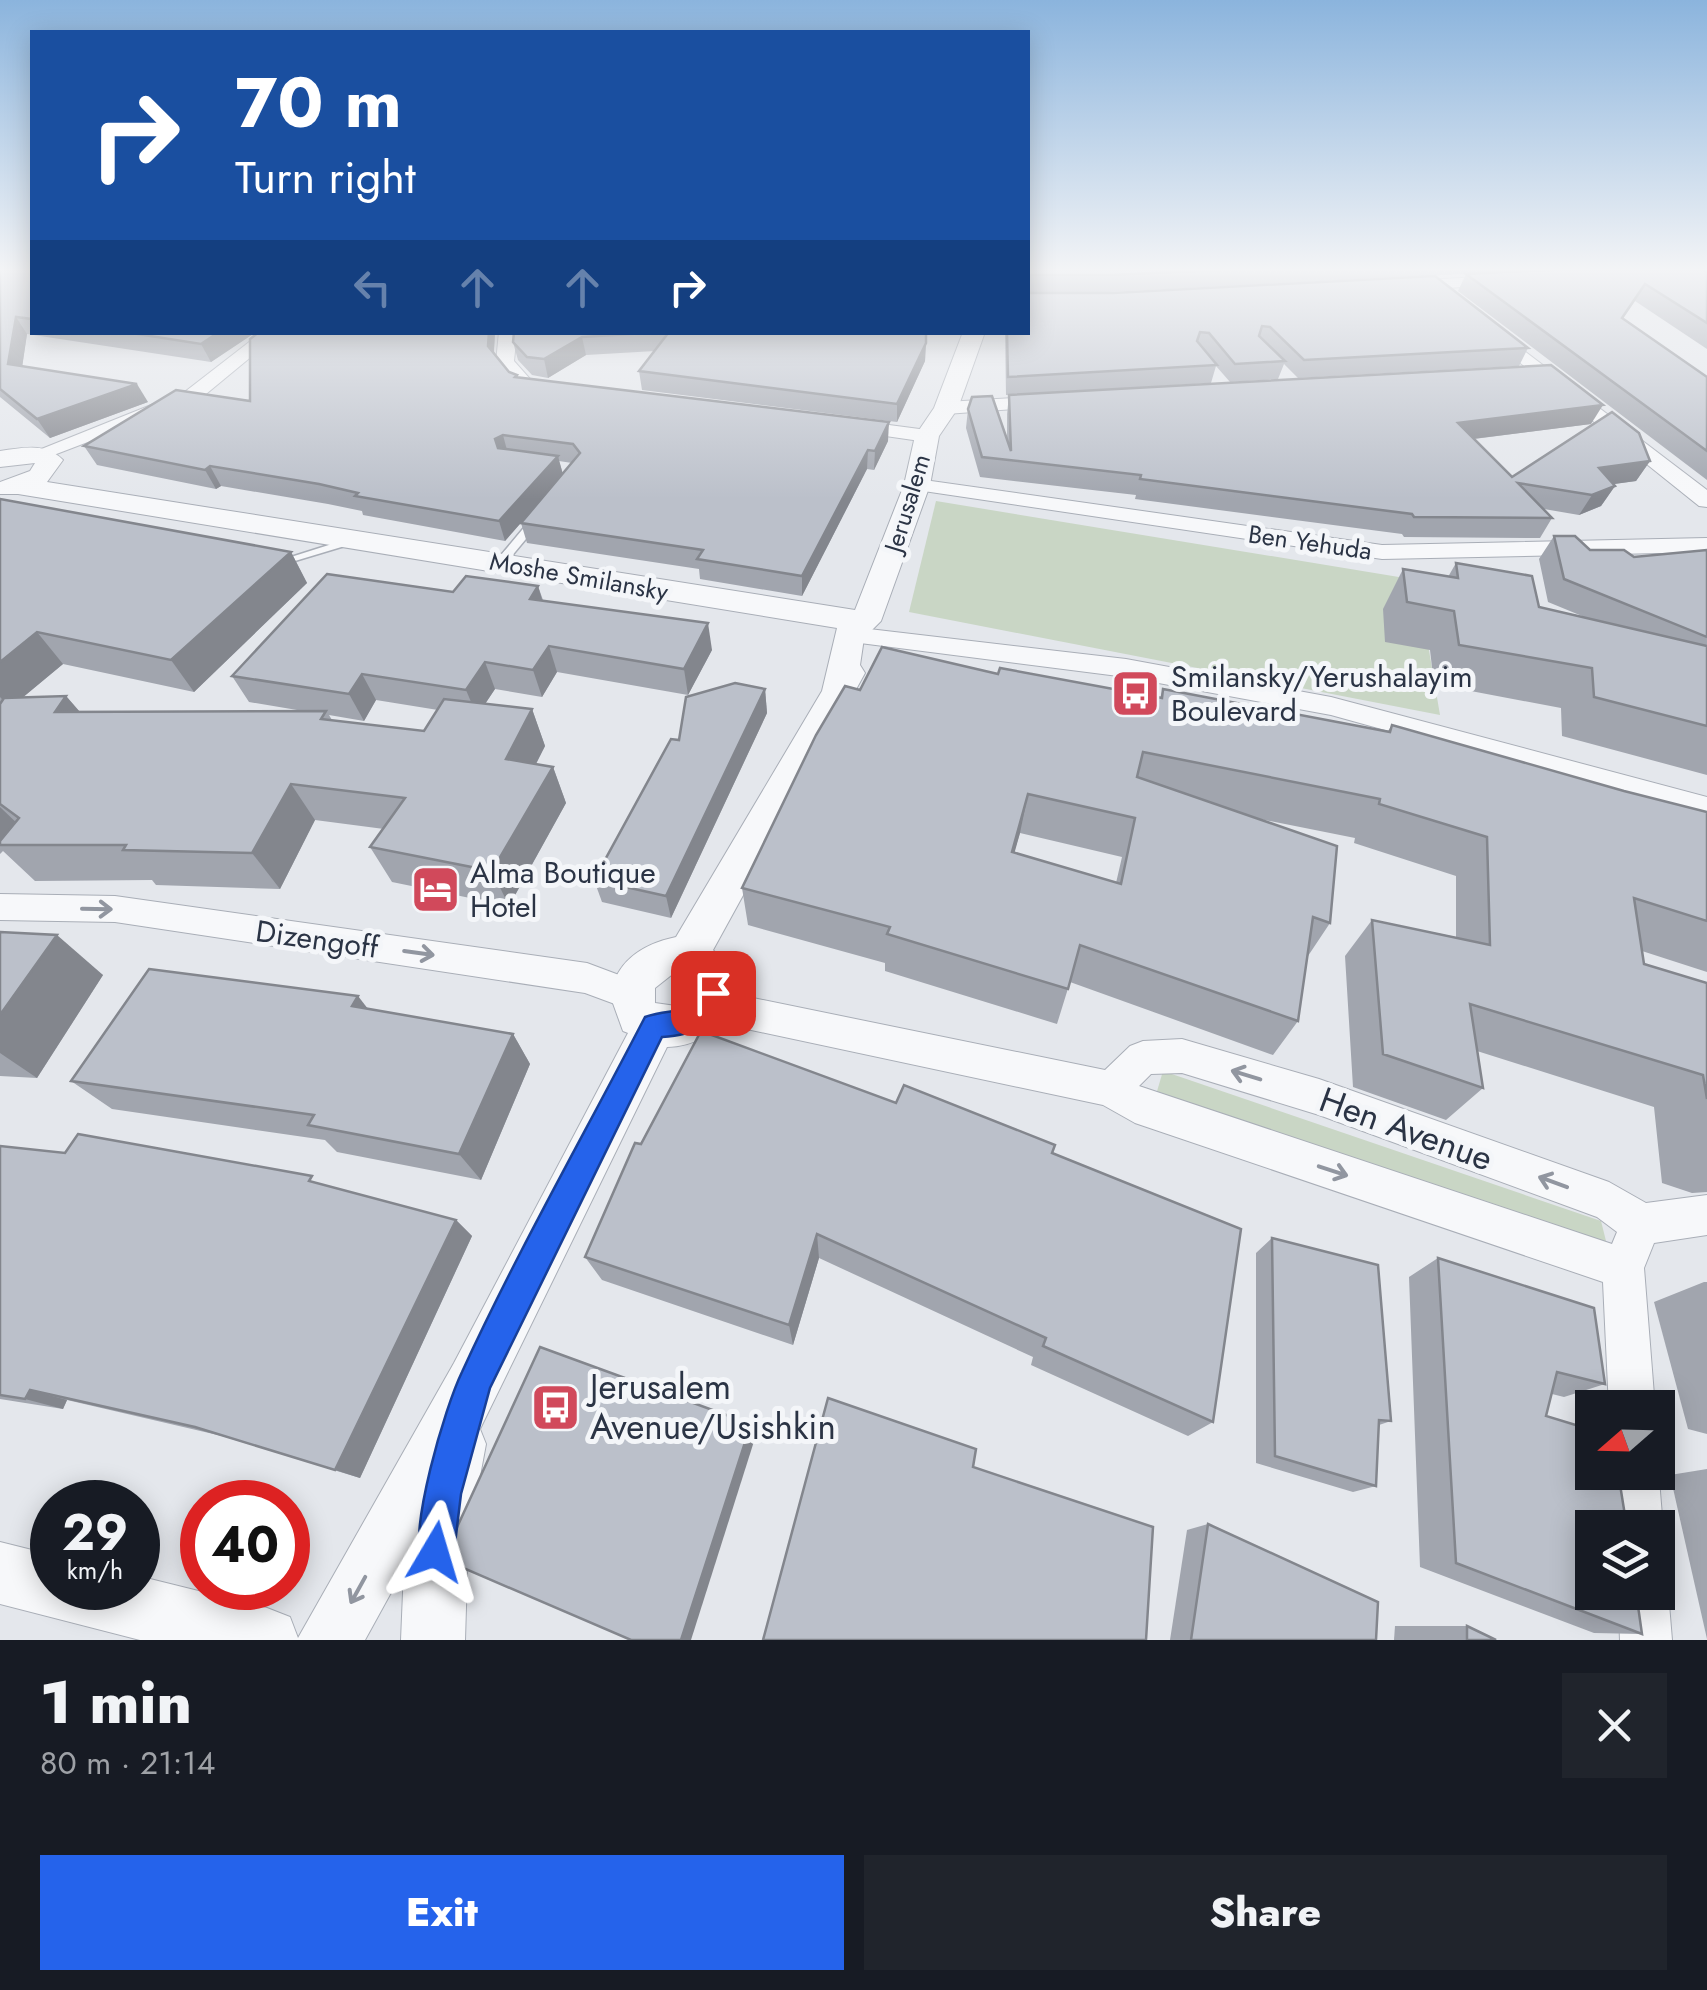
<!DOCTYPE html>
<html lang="en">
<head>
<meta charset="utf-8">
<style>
	body { margin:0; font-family:Jost,sans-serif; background:#20242c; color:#f1f3f6; height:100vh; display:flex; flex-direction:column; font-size:38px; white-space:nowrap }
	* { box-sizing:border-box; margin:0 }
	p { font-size:32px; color:#9ea1a6 }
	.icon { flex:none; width:55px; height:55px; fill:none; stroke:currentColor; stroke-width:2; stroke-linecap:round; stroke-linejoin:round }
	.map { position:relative; height:1640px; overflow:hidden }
	.side { display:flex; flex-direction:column; background:#171b24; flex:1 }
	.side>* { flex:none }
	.top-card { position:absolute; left:30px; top:30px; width:1000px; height:305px; border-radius:0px; box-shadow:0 5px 25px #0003; background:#1a4fa0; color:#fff; overflow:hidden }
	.needle { width:65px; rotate:250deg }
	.controls { position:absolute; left:1575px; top:1390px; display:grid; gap:20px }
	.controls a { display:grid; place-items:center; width:100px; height:100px; border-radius:0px; background:#171b24; box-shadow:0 5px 25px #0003; font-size:50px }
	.speed { position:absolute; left:30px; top:1480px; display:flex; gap:20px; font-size:50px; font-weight:700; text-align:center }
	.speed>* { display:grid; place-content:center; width:130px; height:130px; border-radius:50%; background:#171b24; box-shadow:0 5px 25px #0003; line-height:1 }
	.speed small { font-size:25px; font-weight:400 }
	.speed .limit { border:15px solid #d22; background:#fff; color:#111 }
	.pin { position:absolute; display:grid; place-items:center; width:85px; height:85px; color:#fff; margin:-42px; border-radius:20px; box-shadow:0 5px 15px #0006 }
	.me { position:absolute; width:110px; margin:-55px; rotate:7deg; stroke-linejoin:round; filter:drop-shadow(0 0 8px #0008) }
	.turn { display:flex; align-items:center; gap:35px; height:210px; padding:0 40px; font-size:45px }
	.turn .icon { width:130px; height:130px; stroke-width:2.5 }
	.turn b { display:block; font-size:70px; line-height:85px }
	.lanes { display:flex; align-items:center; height:95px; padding:0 40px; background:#0003; justify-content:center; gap:50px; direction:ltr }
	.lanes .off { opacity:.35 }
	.round { display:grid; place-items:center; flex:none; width:105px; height:105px; border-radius:0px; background:#20242c }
	.overview { display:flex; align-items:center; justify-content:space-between; height:170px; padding:0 40px }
	h1 { font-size:60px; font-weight:800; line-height:75px }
	.cta { display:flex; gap:20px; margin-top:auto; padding:20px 40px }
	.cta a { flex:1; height:115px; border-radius:0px; background:#2563eb; color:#fff; font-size:40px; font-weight:800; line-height:115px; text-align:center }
	.cta a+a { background:#20242c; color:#f1f3f6 }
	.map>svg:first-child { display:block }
	.green { fill:#c9d6c5 }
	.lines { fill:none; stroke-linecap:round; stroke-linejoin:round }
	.service-casing { stroke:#a9aeb7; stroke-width:3 }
	.minor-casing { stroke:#a9aeb7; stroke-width:2 }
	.tertiary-casing { stroke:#a9aeb7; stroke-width:2 }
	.service { fill:#f7f8fa; fill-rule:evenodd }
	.minor { fill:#f7f8fa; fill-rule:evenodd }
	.tertiary { fill:#f7f8fa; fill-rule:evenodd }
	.wall { fill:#a1a5ae; fill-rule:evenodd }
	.shaded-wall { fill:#83868d }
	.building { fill:#bbc0ca; stroke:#83868d; stroke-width:2.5; fill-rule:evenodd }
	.oneway { stroke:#9196a0 }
	.route { fill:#2563eb; stroke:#184099; stroke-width:2.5 }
	.labels { text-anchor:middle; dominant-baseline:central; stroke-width:10; stroke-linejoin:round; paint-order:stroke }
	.far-street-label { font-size:25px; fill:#2b3445; stroke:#f4f6f9 }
	.poi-label { font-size:30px; fill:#2b3445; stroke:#f4f6f9; text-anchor:start }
	.street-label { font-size:30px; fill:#2b3445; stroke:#f4f6f9 }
	.near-street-label { font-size:35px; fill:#2b3445; stroke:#f4f6f9 }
	.near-poi-label { font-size:35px; fill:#2b3445; stroke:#f4f6f9; text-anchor:start }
</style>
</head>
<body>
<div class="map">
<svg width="1707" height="1640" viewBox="0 0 1707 1640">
	<rect width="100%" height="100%" fill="#e4e7ec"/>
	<!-- green -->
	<g class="green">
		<polygon points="936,501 1417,580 1440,715 909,612"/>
		<polygon points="1163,1071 1601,1221 1607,1245 1155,1098"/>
	</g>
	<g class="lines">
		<defs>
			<g id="service">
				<polygon points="536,517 542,520 540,522 505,564 497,564 497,560 532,518"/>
				<polygon points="354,537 360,540 358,542 275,567 269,564"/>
			</g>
			<g id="minor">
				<polygon points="1499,276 1507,281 1505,284 1405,291 1397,286 1405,281"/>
				<polygon points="1494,328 1707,490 1707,507 1699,506 1488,337 1485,333"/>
				<polygon points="262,332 281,332 200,399 46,458 39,460 29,454 186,391"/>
				<polygon points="499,332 517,332 514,361 530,379 559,383 559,391 517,388 496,362"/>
				<polygon points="1048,396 1058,402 1055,406 946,414 936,408 946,402"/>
				<polygon points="851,420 927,430 937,436 927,442 844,430 841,426"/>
				<polygon points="917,479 1382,545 1707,538 1707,552 1382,559 910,489 906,485 910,481"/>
				<polygon points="869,629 1126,659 1331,697 1707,797 1707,819 1331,715 1126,677 860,643 856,637 860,631"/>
				<polygon points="0,894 115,896 587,963 643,984 648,995 643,1006 631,1010 585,993 115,922 0,920"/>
				<path d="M709 989 1105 1070 1130 1046 1143 1041 1182 1039 1319 1079 1609 1182 1646 1203 1707 1195V1235L1654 1243 1644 1268 1655 1408H1609L1603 1282 1135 1123 1103 1105 709 1021 697 1016 692 1005 697 994ZM1182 1073 1319 1115 1597 1217 1617 1232 1612 1244 1139 1086 1151 1074Z"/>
				<polygon points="1658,1467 1663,1528 1658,1542 1658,1528 1615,1528 1612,1472 1658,1472"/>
				<polygon points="1658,1573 1668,1592 1672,1640 1620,1640 1618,1592 1658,1592"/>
			</g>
			<path id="tertiary" d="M963 332H985L958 408 939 436 930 485 881 621 864 638 860 665 865 673 713 950C754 991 722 1046 667 1047L480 1429 486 1444 468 1541 465 1640H401L404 1569 365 1640H140L0 1604V1542L52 1555V1588H138V1576L267 1608 290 1617 298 1638 454 1363 628 1033 623 1031 610 995C617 960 643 944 676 937L822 691 837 628 18 494H0V482L30 471 35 463 0 467V451C23 448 45 442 63 460L47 482 855 610 904 485 915 436 934 408ZM674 973 690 982 689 994 676 1006 655 1003V988Z"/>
		</defs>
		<!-- service casing -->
		<use href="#service" class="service-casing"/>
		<!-- minor casing -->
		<use href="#minor" class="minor-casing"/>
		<!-- tertiary casing -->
		<use href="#tertiary" class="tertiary-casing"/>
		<!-- service -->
		<use href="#service" class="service"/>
		<!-- minor -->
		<use href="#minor" class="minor"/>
		<!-- tertiary -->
		<use href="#tertiary" class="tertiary"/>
	</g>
	<!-- wall -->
	<g class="wall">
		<polygon points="0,269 32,269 32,332 256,332 211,362 27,334 22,366 148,402 50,438 0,397"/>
		<polygon points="1028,269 1558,269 1109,292 1528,348 1519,366 1298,378 1284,364 1278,379 1230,382 1216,366 1211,383 1006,395 1005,332 1028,332"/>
		<polygon points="1570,269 1707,269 1707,349 1635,301 1623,318 1707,377 1707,480 1458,291 1466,274"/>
		<path d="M259 332H495L494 353 509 372 517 375 518 377 888 441 874 470 867 469 802 596 700 579 699 569 527 543 521 523 540 501 505 541 363 515 362 511 328 504 221 486 216 489 97 465 84 446 250 401ZM559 461 572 463 563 474Z"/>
		<polygon points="514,332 926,332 925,361 897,422 642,390 639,371 655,351 586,355 548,378 532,375 518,360 513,342"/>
		<polygon points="1009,395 1591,424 1474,439 1512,477 1650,461 1636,481 1613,484 1615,486 1601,506 1579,515 1544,509 1552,518 1540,538 1404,537 1402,534 1135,499 1136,495 980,477 966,428 968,409 1007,440 1007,414"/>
		<path d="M0 499 291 552 307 583 194 692 63 664 22 698 66 696 80 712 303 711 249 702 232 676 453 592 538 586 543 600 712 650 688 695 557 672 542 697 495 689 485 704 532 709 545 746 536 764 553 767 566 803 509 906 392 882 370 847 384 829 315 820 280 889 156 885 152 880 35 881 3 851 0 854ZM376 700 438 710 424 731 332 720 329 715 364 721Z"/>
		<polygon points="1554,536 1590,550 1634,557 1707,550 1707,775 1562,736 1561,708 1434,684 1430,650 1385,642 1383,609 1403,569 1448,577 1456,563 1539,607 1582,616 1548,602 1539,559"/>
		<path d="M998 674 1160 698 1163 689 1388 731 1392 725 1624 791 1707 812V972L1642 951 1644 964 1707 983V1192L1692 1193 1662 1183 1654 1107 1477 1051 1483 1088 1446 1120 1353 1087 1345 956 1372 920 1456 937V876L1354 843 1355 838 1255 818 1330 923 1308 956 1298 1021 1273 1055 1070 982 1057 1024 885 971V963L748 925 742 888 860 690ZM1020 833 1122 857 1116 883 1014 852Z"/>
		<polygon points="765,689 767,713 671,918 602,902 594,880 679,740"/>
		<polygon points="0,932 103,975 37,1078 0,1076"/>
		<polygon points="513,1034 530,1064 481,1180 337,1152 325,1140 112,1109 71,1081"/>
		<polygon points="896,1103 1052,1153 1213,1422 1188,1436 1031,1365 1033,1357 819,1258 793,1345 602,1280 585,1257 641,1144"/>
		<polygon points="0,1146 323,1185 456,1220 472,1236 360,1478 222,1436 67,1400 63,1409 0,1399"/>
		<polygon points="1272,1238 1391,1421 1379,1425 1376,1486 1353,1492 1256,1463 1256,1253"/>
		<polygon points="1438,1258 1605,1384 1564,1397 1552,1394 1546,1416 1642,1634 1594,1633 1420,1567 1409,1277"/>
		<polygon points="1704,1282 1707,1282 1707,1434 1688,1429 1654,1302"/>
		<polygon points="1707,1469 1707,1639 1670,1475"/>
		<polygon points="1208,1524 1376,1640 1170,1640 1187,1530"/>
		<polygon points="1395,1626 1467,1626 1496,1640 1394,1640"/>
	</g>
	<!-- shaded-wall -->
	<g class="shaded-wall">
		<polygon points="16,317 27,334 20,382 8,364"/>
		<polygon points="219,332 256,332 211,362 201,344"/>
		<polygon points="489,332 495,332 493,364 488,346"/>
		<polygon points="582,337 586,355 548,378 544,359"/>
		<polygon points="926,343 925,361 897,422 897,404"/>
		<polygon points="137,384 148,402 50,438 37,419"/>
		<polygon points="1603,405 1591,424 1448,442 1458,423"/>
		<polygon points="889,422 888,441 874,470 875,451"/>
		<polygon points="503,435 508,454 501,458 495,439"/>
		<polygon points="868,450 867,469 802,596 802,576"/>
		<polygon points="558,456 563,475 505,541 499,521"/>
		<polygon points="1650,461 1636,481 1586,488 1599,468"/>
		<polygon points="210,466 221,486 216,489 205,470"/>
		<polygon points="1615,486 1601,506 1579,515 1592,495"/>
		<polygon points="291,552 307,583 194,692 171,660"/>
		<polygon points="538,586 546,613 530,599"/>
		<polygon points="708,623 712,650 688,695 684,669"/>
		<polygon points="37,632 63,664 10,708 0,697 0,662"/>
		<polygon points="549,646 557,672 542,697 533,670"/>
		<polygon points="485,662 495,689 477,716 466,690"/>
		<polygon points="362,674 376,700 364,721 349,694"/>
		<polygon points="765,689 767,713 671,918 666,896"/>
		<polygon points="66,696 98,733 55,712"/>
		<polygon points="532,709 545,746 520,795 506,759"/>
		<polygon points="553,767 566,803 509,906 492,871"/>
		<polygon points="291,784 315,820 280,889 252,853"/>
		<polygon points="1028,794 1020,833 1004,890 1012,852"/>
		<polygon points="0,807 22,828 0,845"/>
		<polygon points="57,935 103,975 37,1078 0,1053 0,1015"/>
		<polygon points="358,996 382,1027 352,1006"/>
		<polygon points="513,1034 530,1064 481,1180 459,1154"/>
		<polygon points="456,1220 472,1236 360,1478 335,1470"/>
		<polygon points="817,1234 819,1258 793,1345 789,1325"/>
		<polygon points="30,1390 67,1400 63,1409 25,1399"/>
		<polygon points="751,1424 756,1435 691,1640 681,1640"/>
	</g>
	<!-- building -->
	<g class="building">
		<polygon points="0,269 32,269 32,319 16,317 8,364 137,384 37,419 0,389"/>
		<polygon points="1028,269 1238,269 1112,275 1030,275 1028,285"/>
		<polygon points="1570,269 1701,269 1707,272 1707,323 1645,284 1622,318 1707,377 1707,451 1466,274"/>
		<polygon points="1435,276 1528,348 1304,360 1270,327 1262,326 1259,336 1285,361 1235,364 1209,333 1200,332 1197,341 1217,365 1008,377 1007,332 1028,332 1028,290 1030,293 1113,293"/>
		<polygon points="125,332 219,332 201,344"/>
		<polygon points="259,332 489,332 488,346 509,372 517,375 515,377 889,422 875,451 868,450 802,576 697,559 703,550 521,523 580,453 573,444 503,435 495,439 498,448 558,456 499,521 355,496 358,493 319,484 210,466 205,470 84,446 176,390 250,401 250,339"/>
		<polygon points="514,332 661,332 582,337 544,359 527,357 513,342"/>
		<polygon points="669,332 926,332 926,343 897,404 639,371"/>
		<polygon points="1551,365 1603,405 1458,423 1512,477 1612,412 1639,433 1650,461 1599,468 1615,486 1592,495 1518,483 1552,518 1414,517 1412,514 1140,479 1141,475 982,457 968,409 972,397 992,396 1011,451 1009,395"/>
		<polygon points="0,499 291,552 171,660 37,632 0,662"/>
		<polygon points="1554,536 1575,536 1590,550 1624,550 1634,557 1707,550 1707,637 1564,579"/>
		<polygon points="1456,563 1532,576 1539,607 1707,646 1707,726 1594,697 1592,668 1459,645 1454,611 1407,602 1403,569 1458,578"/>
		<polygon points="327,574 453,592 466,576 538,586 530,599 708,623 684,669 549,646 533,670 485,662 466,690 362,674 349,694 232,676"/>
		<path d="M882 647 998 674 1000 668 1162 698 1163 689 1390 732 1392 725 1624 791 1707 812V921L1634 898 1644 964 1707 983V1099L1703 1075 1470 1004 1483 1088 1383 1054 1372 920 1490 945 1487 837 1379 804 1380 799 1143 752 1137 777 1337 846 1330 923 1313 917 1298 1021 1080 945 1068 989 887 934 890 927 742 888 816 735 845 686 860 690ZM1028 794 1135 818 1121 884 1012 852Z"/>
		<polygon points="735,683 765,689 666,896 594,880 671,739 679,740 686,697"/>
		<polygon points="66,696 55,712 326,711 321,719 424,731 444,699 532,709 506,759 553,767 492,871 370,847 405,798 291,784 252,853 123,850 126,845 0,845 0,841 19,818 0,804 0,704 4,698"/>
		<polygon points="0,932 57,935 0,1015"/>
		<polygon points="149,969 358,996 352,1006 513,1034 459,1154 308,1125 314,1115 71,1081"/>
		<polygon points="701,1031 896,1103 904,1085 1055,1145 1052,1153 1241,1229 1213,1422 1043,1346 1046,1338 817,1234 789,1325 585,1257 635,1143 641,1144"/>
		<polygon points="78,1134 312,1176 309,1181 456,1220 335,1470 195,1427 30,1390 25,1399 0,1395 0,1146 65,1153"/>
		<polygon points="1272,1238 1378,1265 1391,1421 1379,1420 1376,1486 1275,1456"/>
		<polygon points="1438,1258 1594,1308 1605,1384 1557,1372 1546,1416 1592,1430 1592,1472 1618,1472 1627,1528 1592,1528 1592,1592 1636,1592 1642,1634 1456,1563"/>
		<polygon points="540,1347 751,1424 681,1640 631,1640 447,1561 447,1549"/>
		<polygon points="828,1398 976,1449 973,1467 1153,1527 1146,1640 763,1640"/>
		<polygon points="1208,1524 1378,1602 1376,1640 1191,1640"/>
		<polygon points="1467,1626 1496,1640 1467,1640"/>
	</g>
	<!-- one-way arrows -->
	<defs><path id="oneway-shaft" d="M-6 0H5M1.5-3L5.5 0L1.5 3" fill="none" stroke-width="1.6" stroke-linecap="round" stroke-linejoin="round" transform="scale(2.5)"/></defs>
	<g class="oneway">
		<use href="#oneway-shaft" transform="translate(97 909) rotate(1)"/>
		<use href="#oneway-shaft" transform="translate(419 953) rotate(8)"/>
		<use href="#oneway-shaft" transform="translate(1246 1075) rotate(-163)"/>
		<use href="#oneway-shaft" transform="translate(1333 1171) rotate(18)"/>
		<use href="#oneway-shaft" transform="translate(1553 1182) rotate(-160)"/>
		<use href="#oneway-shaft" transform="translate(358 1590) rotate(119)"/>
	</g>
	<!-- sky -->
	<linearGradient id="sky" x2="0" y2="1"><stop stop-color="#8bb4dd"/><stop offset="0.54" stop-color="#f3f4f6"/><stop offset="1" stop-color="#f3f4f6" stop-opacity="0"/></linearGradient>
	<rect width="1707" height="499" fill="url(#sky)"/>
	<!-- route -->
	<path class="route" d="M713 981 722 985 726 993C715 1026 695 1035 662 1037L490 1388 461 1494 454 1552 448 1565 435 1570 422 1565C408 1531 445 1407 462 1372 517 1252 584 1135 645 1017 675 1006 687 1020 703 985Z"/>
	<!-- icons -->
	<defs>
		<symbol id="bus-square" viewBox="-11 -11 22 22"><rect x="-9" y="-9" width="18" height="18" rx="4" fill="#d1495b" stroke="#f4f6f9"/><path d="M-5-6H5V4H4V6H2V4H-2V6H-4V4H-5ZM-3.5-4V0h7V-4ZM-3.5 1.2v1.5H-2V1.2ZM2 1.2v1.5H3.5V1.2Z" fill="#fff"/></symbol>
		<symbol id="hotel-square" viewBox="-11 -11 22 22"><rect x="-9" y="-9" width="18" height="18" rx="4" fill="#d1495b" stroke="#f4f6f9"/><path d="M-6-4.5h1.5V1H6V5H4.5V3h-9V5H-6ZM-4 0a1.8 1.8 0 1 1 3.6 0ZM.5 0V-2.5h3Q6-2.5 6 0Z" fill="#fff"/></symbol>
	</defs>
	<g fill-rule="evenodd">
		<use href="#bus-square" x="1108" y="666" width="55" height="55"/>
		<use href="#hotel-square" x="408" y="862" width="55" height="55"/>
		<use href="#bus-square" x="528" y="1380" width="55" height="55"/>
	</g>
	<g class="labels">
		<!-- far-street labels -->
		<g class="far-street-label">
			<text transform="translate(907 503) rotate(-73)">Jerusalem</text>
			<text transform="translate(1310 542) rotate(8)">Ben Yehuda</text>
			<text transform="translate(579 576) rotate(10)">Moshe Smilansky</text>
		</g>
		<!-- poi labels -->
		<g class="poi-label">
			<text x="1171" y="676">Smilansky/Yerushalayim<tspan x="1171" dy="34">Boulevard</tspan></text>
			<text x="470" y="872">Alma Boutique<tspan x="470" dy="34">Hotel</tspan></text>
		</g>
		<!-- street labels -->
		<g class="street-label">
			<text transform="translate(317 939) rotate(8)">Dizengoff</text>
		</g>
		<!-- near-street labels -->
		<g class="near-street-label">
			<text transform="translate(1406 1129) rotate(20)">Hen Avenue</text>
		</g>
		<!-- near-poi labels -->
		<g class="near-poi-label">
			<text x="590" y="1387">Jerusalem<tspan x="590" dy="40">Avenue/Usishkin</tspan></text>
		</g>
	</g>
</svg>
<div class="controls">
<a><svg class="needle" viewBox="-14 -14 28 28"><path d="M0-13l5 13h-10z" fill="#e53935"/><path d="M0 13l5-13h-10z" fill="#9ea1a6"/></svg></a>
<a><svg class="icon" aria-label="layers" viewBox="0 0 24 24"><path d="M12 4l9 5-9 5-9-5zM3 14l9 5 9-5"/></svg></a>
</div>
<div class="speed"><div>29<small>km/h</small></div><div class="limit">40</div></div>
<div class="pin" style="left:713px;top:993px;background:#d93025"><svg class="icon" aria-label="arrive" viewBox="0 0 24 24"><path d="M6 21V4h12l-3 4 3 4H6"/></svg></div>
<svg class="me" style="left:435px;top:1552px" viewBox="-20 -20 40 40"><path d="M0-17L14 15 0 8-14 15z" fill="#2563eb" stroke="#fff" stroke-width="4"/></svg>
<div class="top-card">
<div class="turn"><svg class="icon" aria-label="right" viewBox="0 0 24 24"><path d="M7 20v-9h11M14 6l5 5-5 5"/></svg><div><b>70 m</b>Turn right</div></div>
<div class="lanes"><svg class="icon off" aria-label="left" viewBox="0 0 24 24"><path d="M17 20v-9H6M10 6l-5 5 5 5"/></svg><svg class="icon off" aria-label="ahead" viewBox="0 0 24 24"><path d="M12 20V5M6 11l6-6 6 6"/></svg><svg class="icon off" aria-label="ahead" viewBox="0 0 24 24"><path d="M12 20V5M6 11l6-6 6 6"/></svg><svg class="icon" aria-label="right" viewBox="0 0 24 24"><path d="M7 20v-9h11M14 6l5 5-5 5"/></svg></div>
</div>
</div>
<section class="side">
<div class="overview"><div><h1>1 min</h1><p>80 m · 21:14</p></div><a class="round"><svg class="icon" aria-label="close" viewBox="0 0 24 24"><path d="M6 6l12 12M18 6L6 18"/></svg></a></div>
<div class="cta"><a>Exit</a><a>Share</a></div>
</section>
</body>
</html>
